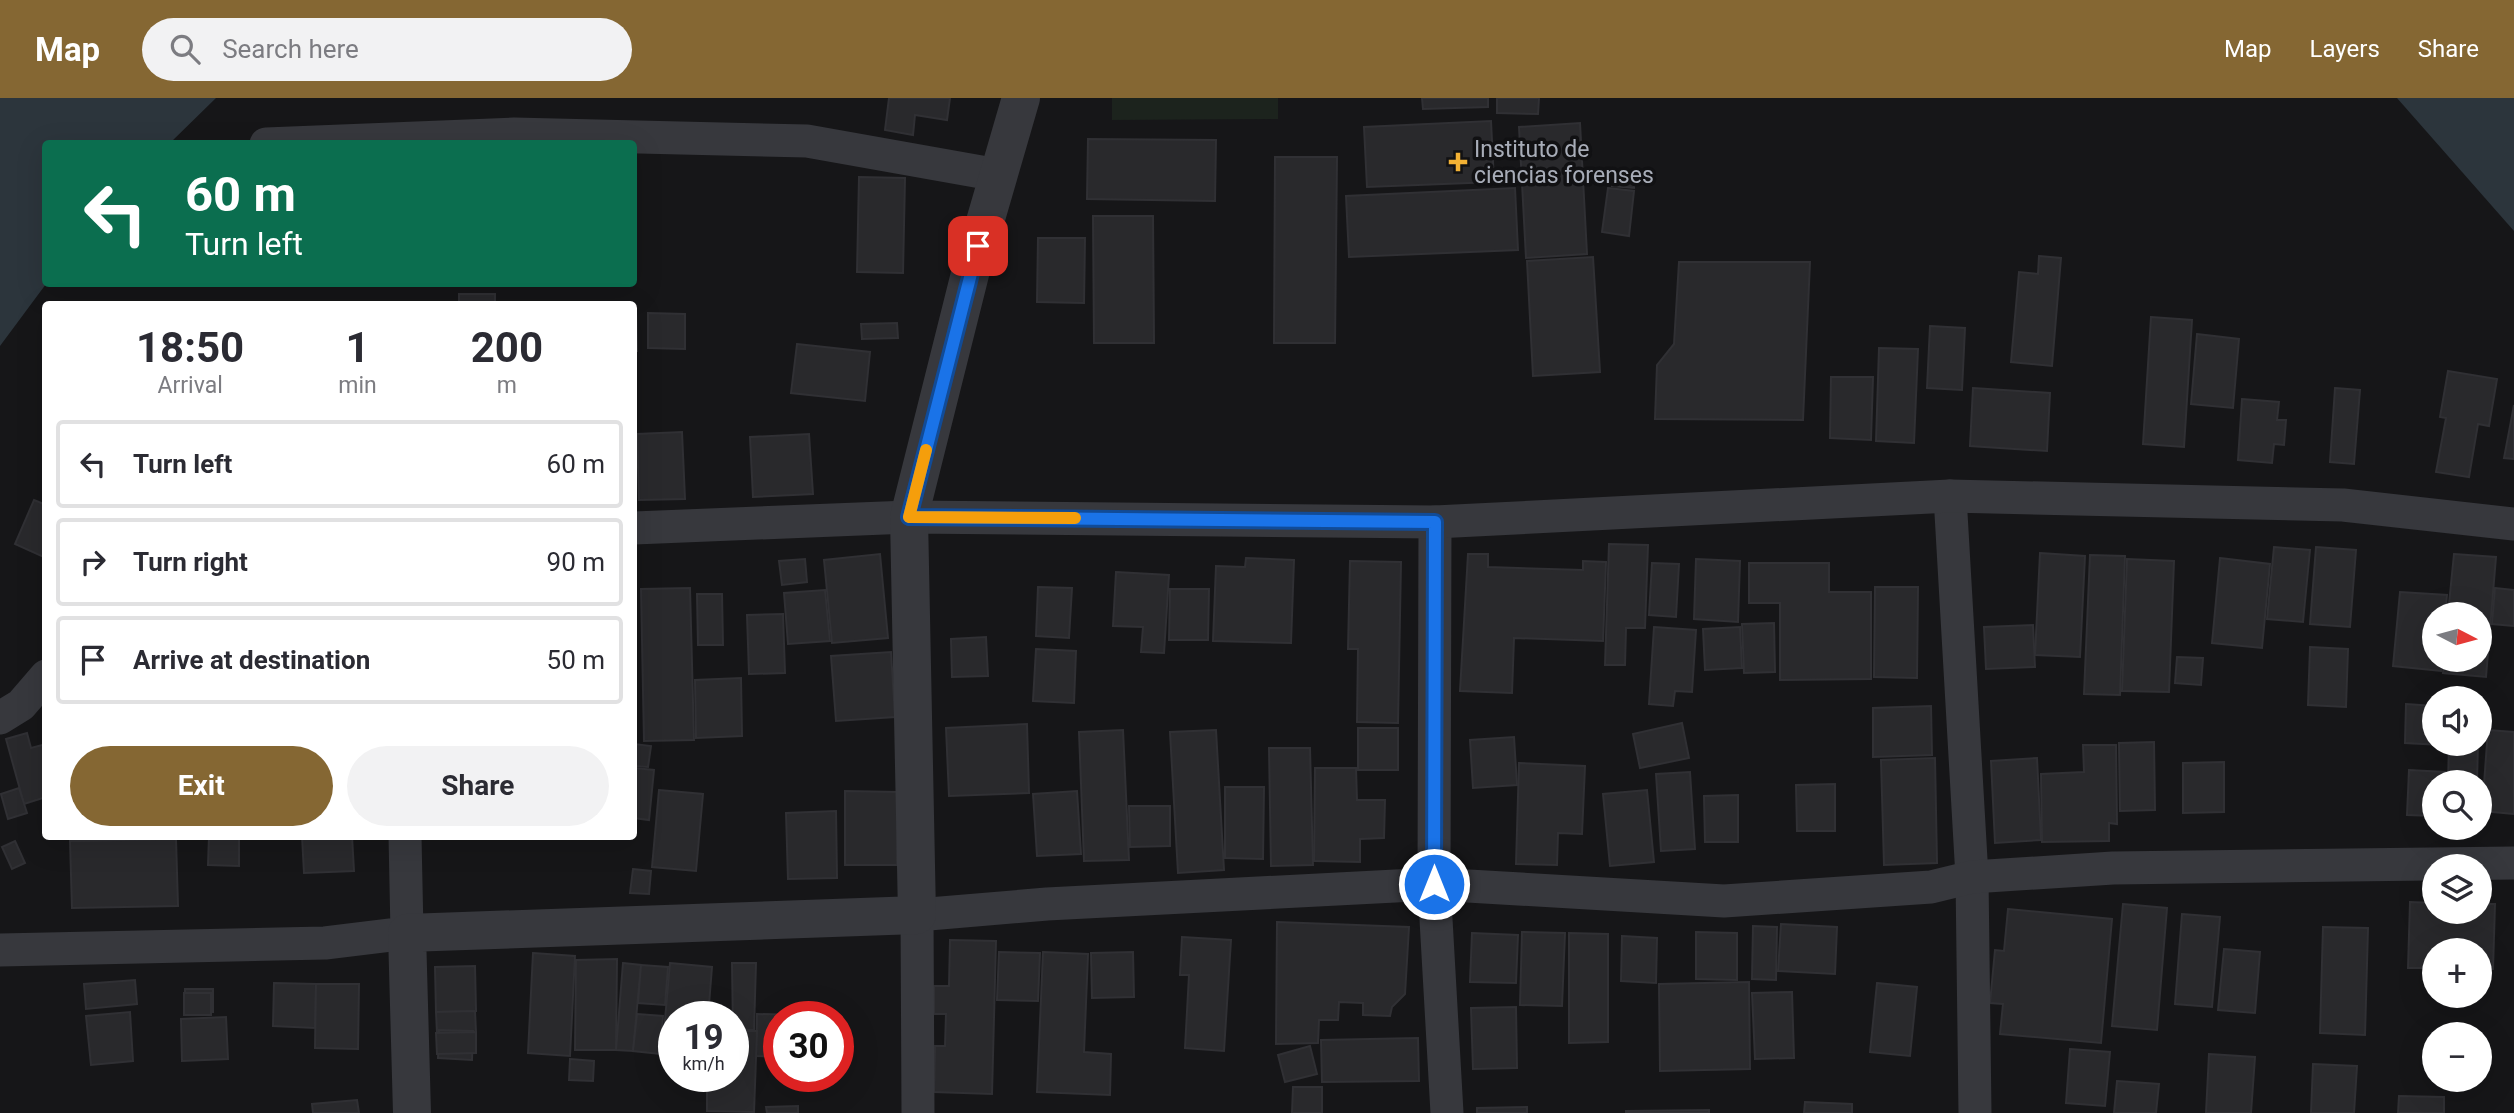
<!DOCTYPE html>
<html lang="en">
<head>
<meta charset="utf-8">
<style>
	body { margin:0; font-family:Roboto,sans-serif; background:#f2f2f3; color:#2b2b33; height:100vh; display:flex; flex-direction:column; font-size:26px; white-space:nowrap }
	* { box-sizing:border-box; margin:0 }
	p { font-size:23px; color:#7c7c81 }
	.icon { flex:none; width:38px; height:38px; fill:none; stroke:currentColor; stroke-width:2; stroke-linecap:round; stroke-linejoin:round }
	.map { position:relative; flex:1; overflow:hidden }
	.drawer { position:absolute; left:42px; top:203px; width:595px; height:539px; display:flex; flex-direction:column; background:#fff; border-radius:7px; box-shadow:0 7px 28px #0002 }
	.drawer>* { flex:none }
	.guide { position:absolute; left:42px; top:42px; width:595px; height:147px; border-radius:7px; box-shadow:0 7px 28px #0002; background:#0b6e4f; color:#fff; overflow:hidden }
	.needle { width:46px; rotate:96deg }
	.controls { position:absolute; left:2422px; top:504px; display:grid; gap:14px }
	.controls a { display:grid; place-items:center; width:70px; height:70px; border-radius:50%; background:#fff; box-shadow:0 7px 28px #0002; font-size:35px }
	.speed { position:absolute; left:658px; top:903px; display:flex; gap:14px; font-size:35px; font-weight:700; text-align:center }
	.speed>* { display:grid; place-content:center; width:91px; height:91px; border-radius:50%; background:#fff; box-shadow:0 7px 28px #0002; line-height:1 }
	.speed small { font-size:18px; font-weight:400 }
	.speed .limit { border:10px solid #d22; background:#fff; color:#111 }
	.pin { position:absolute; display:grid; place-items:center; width:60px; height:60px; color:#fff; margin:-30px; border-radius:14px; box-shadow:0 4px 10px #0006 }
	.me { position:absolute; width:77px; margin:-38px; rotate:0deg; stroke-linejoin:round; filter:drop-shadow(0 0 5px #0008) }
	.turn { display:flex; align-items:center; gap:24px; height:147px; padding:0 28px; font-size:32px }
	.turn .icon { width:91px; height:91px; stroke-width:2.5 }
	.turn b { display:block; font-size:49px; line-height:60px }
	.eta { display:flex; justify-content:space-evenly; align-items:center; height:119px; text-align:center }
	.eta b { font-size:42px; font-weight:700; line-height:49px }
	.cta { display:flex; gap:14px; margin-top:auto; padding:14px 28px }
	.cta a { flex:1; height:80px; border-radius:42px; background:#856733; color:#fff; font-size:28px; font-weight:700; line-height:80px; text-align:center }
	.cta a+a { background:#f2f2f3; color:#2b2b33 }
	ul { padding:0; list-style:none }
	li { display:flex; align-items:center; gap:21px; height:88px; margin:0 14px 10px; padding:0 14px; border:4px solid #e1e1e2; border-radius:7px }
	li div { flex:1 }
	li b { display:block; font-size:26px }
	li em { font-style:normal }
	header { display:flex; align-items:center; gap:42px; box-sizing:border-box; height:98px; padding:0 35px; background:#856733; color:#fff }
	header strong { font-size:33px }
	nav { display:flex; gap:38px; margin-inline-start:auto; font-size:24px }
	.search { width:490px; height:63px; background:#f2f2f3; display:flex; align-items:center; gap:18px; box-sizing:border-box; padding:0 24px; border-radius:38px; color:#7c7c81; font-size:26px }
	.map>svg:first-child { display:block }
	.green { fill:#1c231d }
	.water { fill:#2c353c }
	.building { fill:#29292c; stroke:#303034; stroke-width:2 }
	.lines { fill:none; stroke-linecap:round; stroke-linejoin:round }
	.minor { stroke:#37383d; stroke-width:33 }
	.tertiary { stroke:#37383d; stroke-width:38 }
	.route-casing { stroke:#114b97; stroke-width:18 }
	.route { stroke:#1a73e8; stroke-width:12 }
	.slow { stroke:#f59e0b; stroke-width:12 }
	.poi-dot { fill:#f2b134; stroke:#111113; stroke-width:2.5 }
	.labels { text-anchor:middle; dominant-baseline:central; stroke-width:7; stroke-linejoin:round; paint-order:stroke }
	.poi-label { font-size:23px; fill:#a8adb8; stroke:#111113; text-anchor:start }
</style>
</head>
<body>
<header>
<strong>Map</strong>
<div class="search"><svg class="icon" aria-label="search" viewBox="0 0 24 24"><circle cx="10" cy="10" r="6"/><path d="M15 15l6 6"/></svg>Search here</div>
<nav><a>Map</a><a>Layers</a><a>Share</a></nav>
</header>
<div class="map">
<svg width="2514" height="1015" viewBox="0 0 2514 1015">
	<rect width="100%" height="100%" fill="#161618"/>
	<!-- green -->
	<polygon class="green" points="1112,0 1278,0 1278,21 1112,22"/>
	<!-- water -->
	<g class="water">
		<polygon points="0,0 216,0 170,45 46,46 46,186 0,248"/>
		<polygon points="2397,0 2514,0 2514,133"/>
	</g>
	<!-- building -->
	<g class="building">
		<polygon points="889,0 950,0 947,22 915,17 913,37 885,32"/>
		<polygon points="1422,0 1488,0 1488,9 1423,11"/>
		<polygon points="1497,0 1539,0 1538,16 1497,15"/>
		<polygon points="1491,23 1494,84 1367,89 1364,29"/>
		<polygon points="1580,25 1587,156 1526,160 1519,29"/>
		<polygon points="1088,41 1216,42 1215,103 1087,101"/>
		<polygon points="1275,59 1337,59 1335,245 1274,245"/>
		<polygon points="1613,76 1635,79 1634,90 1612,88"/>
		<polygon points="859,79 905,80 903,175 857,174"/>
		<polygon points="1515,90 1518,152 1349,159 1346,98"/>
		<polygon points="1608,90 1634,93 1629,138 1602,134"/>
		<polygon points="1093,118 1153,118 1154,245 1094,245"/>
		<polygon points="1038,140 1085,140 1084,205 1037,204"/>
		<polygon points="2039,158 2061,160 2052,268 2011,264 2019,174 2038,176"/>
		<polygon points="1593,159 1600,274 1533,278 1527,163"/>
		<polygon points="1679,164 1810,164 1803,322 1655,321 1657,267 1674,246"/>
		<rect x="459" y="196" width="36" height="10"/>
		<polygon points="634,211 636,211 637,253 634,253"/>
		<polygon points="648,215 685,216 685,251 648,250"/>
		<polygon points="2151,219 2192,222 2184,349 2143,346"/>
		<polygon points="897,225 898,240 862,241 861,226"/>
		<polygon points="1930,228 1965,230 1962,292 1927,290"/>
		<polygon points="2197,236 2239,241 2233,310 2191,306"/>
		<polygon points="797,246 870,254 865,303 791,295"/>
		<polygon points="1879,250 1918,251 1914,345 1876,343"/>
		<polygon points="2448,273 2497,281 2489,328 2478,326 2469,379 2436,374 2446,320 2440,319"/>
		<polygon points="1831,279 1873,279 1871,342 1830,340"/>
		<polygon points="1973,290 2050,295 2047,353 1970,348"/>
		<polygon points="2335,290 2360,292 2354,366 2330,364"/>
		<polygon points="2242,301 2279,304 2277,322 2286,322 2284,347 2274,346 2272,365 2238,362"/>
		<polygon points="2514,307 2514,361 2504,360"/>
		<polygon points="682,334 685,401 639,402 637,336"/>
		<polygon points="809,336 813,396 753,399 750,339"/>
		<polygon points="34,402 46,407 46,460 15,446"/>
		<polygon points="1609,446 1648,447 1645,530 1626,530 1625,567 1605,567"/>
		<polygon points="2274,449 2310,452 2303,524 2267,521"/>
		<polygon points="2316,449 2356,452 2350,529 2310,526"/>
		<polygon points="2040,455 2085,458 2080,559 2035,557"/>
		<polygon points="880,456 888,540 832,545 824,462"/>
		<polygon points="1468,456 1488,456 1488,469 1583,472 1583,463 1606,464 1603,543 1514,540 1512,595 1460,593"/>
		<polygon points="2454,456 2496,459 2486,579 2443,575 2444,562 2480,562 2480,516 2448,516"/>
		<polygon points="2090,457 2125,458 2120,597 2084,596"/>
		<polygon points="1246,460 1294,462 1291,545 1213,543 1216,468 1245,469"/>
		<polygon points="2220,460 2270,466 2262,550 2212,545"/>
		<polygon points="805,461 807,484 782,487 779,463"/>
		<polygon points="1696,461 1740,463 1738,524 1694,521"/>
		<polygon points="2127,461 2174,463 2169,594 2122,593"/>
		<polygon points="1350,463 1401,464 1398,625 1357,624 1358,551 1348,551"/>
		<polygon points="1652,465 1679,466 1676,519 1649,517"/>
		<polygon points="1749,465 1829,465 1829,494 1871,494 1871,581 1780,582 1780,505 1749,505"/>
		<polygon points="1116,474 1169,477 1164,555 1141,554 1143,529 1113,528"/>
		<polygon points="1038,489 1072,490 1069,540 1036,538"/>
		<polygon points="1875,489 1918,489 1917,580 1874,579"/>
		<polygon points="690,490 694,642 644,643 641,491"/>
		<polygon points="2495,490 2514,492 2514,528 2492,526"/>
		<polygon points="1170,491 1209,491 1208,542 1169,542"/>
		<polygon points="825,492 830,543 788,546 784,495"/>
		<polygon points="2400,494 2447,497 2445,516 2434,516 2434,562 2442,562 2441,573 2393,568"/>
		<polygon points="697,496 722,496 723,547 698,547"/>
		<polygon points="783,516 785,575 749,576 747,517"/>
		<polygon points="1774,525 1775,574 1744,575 1742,526"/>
		<polygon points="2033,527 2035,569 1986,571 1984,529"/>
		<polygon points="1654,529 1696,532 1692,594 1675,593 1673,608 1649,606"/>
		<polygon points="1740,529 1742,570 1705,572 1703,531"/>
		<polygon points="986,539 988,578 952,579 951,541"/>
		<polygon points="2310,549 2348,551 2346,609 2308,607"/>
		<polygon points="1036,551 1076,553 1074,605 1033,603"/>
		<polygon points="891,554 895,619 836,623 831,558"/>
		<polygon points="2177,559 2203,560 2201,587 2175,585"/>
		<polygon points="741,580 742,638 696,640 695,582"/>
		<polygon points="2406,606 2434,608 2434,646 2442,647 2405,645"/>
		<polygon points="1931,608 1932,657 1873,659 1873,610"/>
		<polygon points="1682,625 1689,660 1640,670 1633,636"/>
		<polygon points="1027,626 1029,695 949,698 946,630"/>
		<rect x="1358" y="630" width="40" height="42"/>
		<polygon points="1123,632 1129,762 1084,763 1079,634"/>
		<polygon points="1216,632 1224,772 1178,775 1170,634"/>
		<polygon points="2488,632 2514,634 2514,716 2482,713"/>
		<polygon points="27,635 31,650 46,646 46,699 24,706 6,641"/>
		<polygon points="1514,639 1517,687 1473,690 1470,642"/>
		<polygon points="2154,644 2155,712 2120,713 2119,645"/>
		<polygon points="634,646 651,648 648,669 634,668"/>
		<polygon points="2449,646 2478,646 2477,684 2448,684"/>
		<polygon points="2083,647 2116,647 2117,726 2109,725 2109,743 2042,744 2041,676 2084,674"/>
		<polygon points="1269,650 1310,650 1313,767 1271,768"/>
		<polygon points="1935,660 1937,765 1884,767 1881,662"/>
		<polygon points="2037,660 2041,742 1995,745 1991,663"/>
		<polygon points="2224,664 2224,714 2183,715 2183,665"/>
		<polygon points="1519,665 1585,668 1582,736 1558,735 1557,767 1516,766"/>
		<polygon points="634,670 654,672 649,722 634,720"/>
		<polygon points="1315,670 1356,670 1357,702 1385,702 1384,740 1360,741 1360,764 1314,763"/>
		<polygon points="2409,672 2445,674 2444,684 2434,684 2434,718 2407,717"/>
		<polygon points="1690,674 1695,751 1661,753 1656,676"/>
		<polygon points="1835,686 1835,733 1797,733 1796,687"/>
		<polygon points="1225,689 1264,689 1263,761 1225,760"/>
		<polygon points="19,690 27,715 8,721 1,696"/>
		<polygon points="659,692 703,696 696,773 652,769"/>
		<polygon points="1647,692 1654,764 1610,768 1603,696"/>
		<polygon points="845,693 898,694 897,767 845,767"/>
		<polygon points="1077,693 1081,756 1037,758 1033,696"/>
		<polygon points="1738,697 1738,744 1705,744 1704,698"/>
		<polygon points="1129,708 1170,708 1170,748 1130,749"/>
		<polygon points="836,713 837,780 788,781 786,715"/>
		<polygon points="209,738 239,738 239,768 208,767"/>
		<polygon points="302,738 352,738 354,773 304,775"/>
		<polygon points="176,741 178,808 72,810 70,743"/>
		<polygon points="15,743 25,765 12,771 2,749"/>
		<polygon points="633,771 651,773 649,796 630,795"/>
		<polygon points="2410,804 2434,805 2434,814 2480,814 2480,806 2495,806 2493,871 2480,871 2480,852 2434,852 2434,870 2408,870"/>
		<polygon points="2123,806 2167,810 2157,932 2112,928"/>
		<polygon points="2008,811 2112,821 2101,945 2000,936 2003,906 1990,905 1995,852 2004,853"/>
		<polygon points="2182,816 2220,819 2212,909 2175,906"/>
		<polygon points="1277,824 1409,829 1405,896 1392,909 1390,918 1363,917 1363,905 1339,904 1338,922 1319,922 1318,945 1276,946"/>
		<polygon points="1781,826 1837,829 1835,876 1778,873"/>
		<polygon points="1753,828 1777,829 1776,882 1752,881"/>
		<polygon points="2323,829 2368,830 2365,937 2320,935"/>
		<polygon points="1522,834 1565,835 1562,908 1520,907"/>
		<polygon points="1696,834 1737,835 1737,882 1696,881"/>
		<polygon points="1472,835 1518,837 1516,885 1470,884"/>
		<polygon points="1569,835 1608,836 1608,944 1569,945"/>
		<polygon points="1622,838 1657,840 1656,885 1621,883"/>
		<polygon points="1182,839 1231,842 1224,953 1185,950 1189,877 1180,877"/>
		<polygon points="950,842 996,843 992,996 934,994 935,948 945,948 946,916 934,916 934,888 949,888"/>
		<polygon points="2224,851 2260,854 2255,915 2218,912"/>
		<polygon points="999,854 1040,855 1038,903 997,902"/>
		<polygon points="1043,854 1088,856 1084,954 1111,956 1110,997 1037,994"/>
		<polygon points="1133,854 1134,899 1092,900 1091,855"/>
		<polygon points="533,855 575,858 570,958 528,955"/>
		<polygon points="617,861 616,952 575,952 576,862"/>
		<polygon points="623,865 641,867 633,953 616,952"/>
		<polygon points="670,865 712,869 708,919 674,919 674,957 662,956"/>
		<polygon points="732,865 756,865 754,932 733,932"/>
		<polygon points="641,867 668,869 665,907 638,905"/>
		<polygon points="475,868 476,913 436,914 435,869"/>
		<polygon points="135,882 137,906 86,911 84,886"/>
		<polygon points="1749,884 1750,971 1660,973 1659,886"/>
		<polygon points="274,885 316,886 315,930 273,928"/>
		<polygon points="1877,885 1917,889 1910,958 1870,954"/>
		<polygon points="316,886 359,886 358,951 315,950"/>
		<rect x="185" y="891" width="28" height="23"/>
		<polygon points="1792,894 1794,960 1755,961 1752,895"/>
		<rect x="184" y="895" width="27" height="22"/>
		<polygon points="1516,909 1517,970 1473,971 1471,910"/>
		<polygon points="475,913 476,934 437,935 436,914"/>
		<polygon points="130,914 133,963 91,967 86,918"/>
		<polygon points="637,916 663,918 660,956 633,953"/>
		<polygon points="757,916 801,917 779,919 779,959 756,958"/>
		<polygon points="226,919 228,961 182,963 181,921"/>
		<polygon points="439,932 473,933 472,962 438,960"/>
		<polygon points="733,933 757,933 754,1014 707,1013 707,978 733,978"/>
		<polygon points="476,934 476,955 437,956 436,935"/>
		<polygon points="1418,940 1419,983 1322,984 1321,942"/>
		<polygon points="1310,948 1317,976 1285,984 1278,957"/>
		<polygon points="2070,951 2110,954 2105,1008 2066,1005"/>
		<polygon points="2209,956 2255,959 2251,1015 2206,1015"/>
		<polygon points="570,961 594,963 593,983 569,982"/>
		<polygon points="2313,966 2357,968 2354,1015 2311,1015"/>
		<polygon points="2117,983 2159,986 2156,1015 2114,1015"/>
		<polygon points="1293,989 1322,989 1322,1015 1292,1015"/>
		<polygon points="2399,998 2444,999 2444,1015 2398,1015"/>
		<polygon points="357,1002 359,1015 313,1015 312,1006"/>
		<polygon points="1805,1004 1852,1006 1852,1015 1804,1015"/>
		<polygon points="798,1008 798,1015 767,1015 766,1009"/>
		<polygon points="1527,1009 1527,1015 1477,1015 1477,1010"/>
		<polygon points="1709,1012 1709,1015 1626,1015 1626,1013"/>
	</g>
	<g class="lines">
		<!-- minor -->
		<g class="minor">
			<polyline points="266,46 514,36 807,43 998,77"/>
			<polyline points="1950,398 1972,779 1975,1015"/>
			<polyline points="1435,424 1434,786 1447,1015"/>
			<polyline points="634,430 909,419 1435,424 1950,398 2343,407 2514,426"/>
			<polyline points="0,620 21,607 46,578"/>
			<polyline points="0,852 325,845 407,835 405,738"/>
			<polyline points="918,1015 917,817 1047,806 1434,786 1724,803 1931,789 1972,779 2113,770 2514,765"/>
		</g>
		<!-- tertiary -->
		<polyline class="tertiary" points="412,1015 407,835 917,817 909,419 971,172 1021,0"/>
	</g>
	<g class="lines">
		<defs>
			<polyline id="route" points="978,148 909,419 1435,424 1434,786"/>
		</defs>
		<!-- route casing -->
		<use href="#route" class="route-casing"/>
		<!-- route -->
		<use href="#route" class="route"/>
		<!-- slow -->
		<polyline class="slow" points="926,352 909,419 1075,420"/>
	</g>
	<!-- markers -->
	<path class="poi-dot" d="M1454.5 53.5h7v7h7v7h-7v7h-7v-7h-7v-7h7z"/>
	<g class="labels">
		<!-- poi labels -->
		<g class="poi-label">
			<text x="1474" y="51">Instituto de<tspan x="1474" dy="26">ciencias forenses</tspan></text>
		</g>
	</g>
</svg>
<div class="controls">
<a><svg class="needle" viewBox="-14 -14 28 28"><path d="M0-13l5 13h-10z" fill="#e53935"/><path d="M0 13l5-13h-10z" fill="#7c7c81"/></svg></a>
<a><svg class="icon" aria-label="sound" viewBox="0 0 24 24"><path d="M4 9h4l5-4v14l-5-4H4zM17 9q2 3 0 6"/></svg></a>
<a><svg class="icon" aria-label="search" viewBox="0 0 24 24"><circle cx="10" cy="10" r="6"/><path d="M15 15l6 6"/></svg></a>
<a><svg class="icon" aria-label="layers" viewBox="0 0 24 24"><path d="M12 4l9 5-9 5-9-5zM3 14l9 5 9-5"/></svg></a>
<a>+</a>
<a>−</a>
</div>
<div class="speed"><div>19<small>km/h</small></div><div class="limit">30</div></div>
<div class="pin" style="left:978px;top:148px;background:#d93025"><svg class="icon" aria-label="arrive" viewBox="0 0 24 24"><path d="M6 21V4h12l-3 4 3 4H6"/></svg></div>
<svg class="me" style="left:1434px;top:786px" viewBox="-20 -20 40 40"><circle r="17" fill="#1a73e8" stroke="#fff" stroke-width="3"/><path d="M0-11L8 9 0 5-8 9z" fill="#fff"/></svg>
<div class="guide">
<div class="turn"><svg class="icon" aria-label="left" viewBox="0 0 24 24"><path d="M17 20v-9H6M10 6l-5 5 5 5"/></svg><div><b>60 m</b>Turn left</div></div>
</div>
<section class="drawer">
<div class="eta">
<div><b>18:50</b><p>Arrival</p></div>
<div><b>1</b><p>min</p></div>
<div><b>200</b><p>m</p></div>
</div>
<ul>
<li><svg class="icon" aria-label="left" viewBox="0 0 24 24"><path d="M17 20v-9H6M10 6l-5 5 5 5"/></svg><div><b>Turn left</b></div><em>60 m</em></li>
<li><svg class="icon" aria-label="right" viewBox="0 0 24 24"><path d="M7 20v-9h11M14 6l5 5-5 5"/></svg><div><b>Turn right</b></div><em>90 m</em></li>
<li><svg class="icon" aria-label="arrive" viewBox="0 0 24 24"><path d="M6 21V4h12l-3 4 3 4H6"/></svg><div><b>Arrive at destination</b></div><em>50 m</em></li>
</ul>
<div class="cta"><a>Exit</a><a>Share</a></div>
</section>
</div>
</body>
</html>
